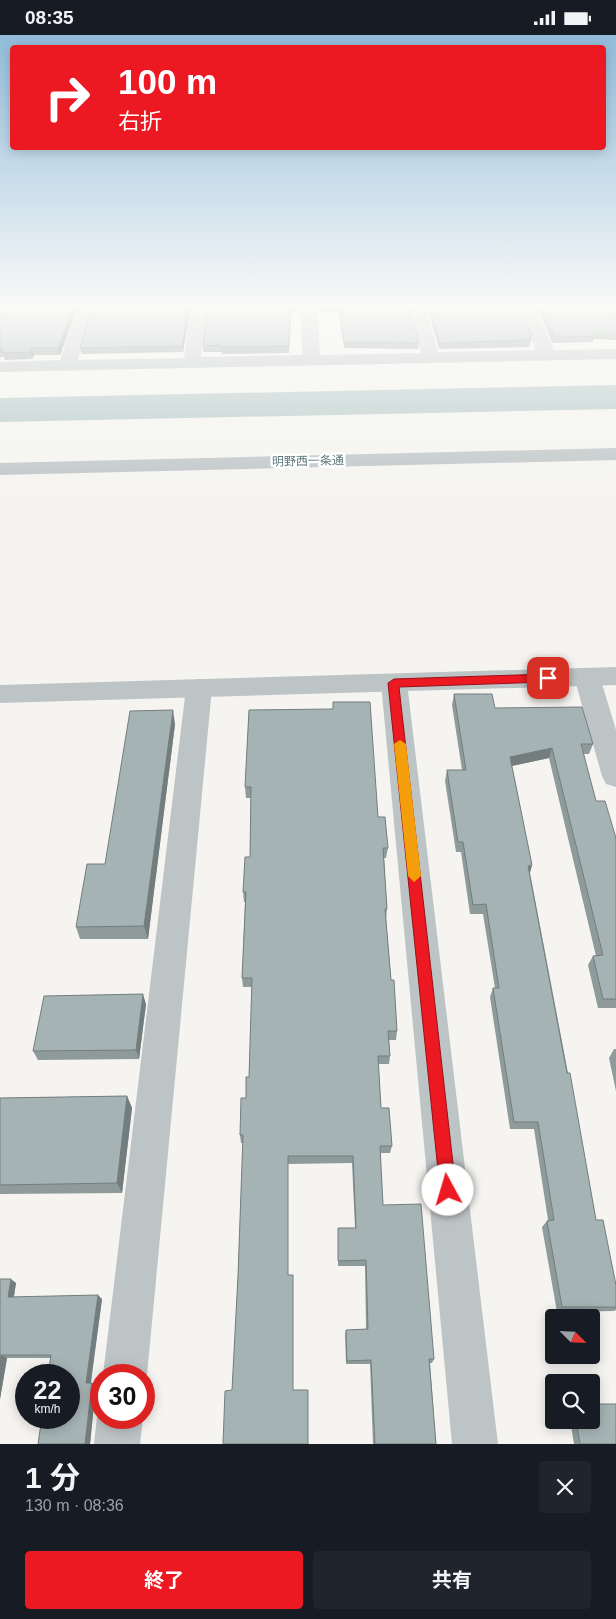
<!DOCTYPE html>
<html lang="ja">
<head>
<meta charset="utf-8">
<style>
	body { margin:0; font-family:Arial,"Noto Sans JP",sans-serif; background:#20242c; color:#f1f3f6; height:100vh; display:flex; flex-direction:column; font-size:19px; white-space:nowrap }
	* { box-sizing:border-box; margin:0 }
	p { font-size:16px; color:#9ea1a6 }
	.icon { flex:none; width:28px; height:28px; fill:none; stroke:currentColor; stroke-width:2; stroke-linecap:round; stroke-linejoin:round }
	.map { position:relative; height:1409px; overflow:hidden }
	.drawer { display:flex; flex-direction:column; background:#171b24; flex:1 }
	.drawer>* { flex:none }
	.banner { position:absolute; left:10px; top:10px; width:596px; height:105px; border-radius:5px; box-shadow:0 2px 12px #0003; background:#ec1922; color:#fff; overflow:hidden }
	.needle { width:32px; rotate:114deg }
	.tools { position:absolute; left:545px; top:1274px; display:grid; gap:10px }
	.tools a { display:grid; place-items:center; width:55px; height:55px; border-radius:5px; background:#171b24; box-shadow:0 2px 12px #0003; font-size:25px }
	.speed { position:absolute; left:15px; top:1329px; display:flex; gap:10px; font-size:25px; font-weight:700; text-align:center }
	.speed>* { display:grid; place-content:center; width:65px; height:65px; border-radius:50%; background:#171b24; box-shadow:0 2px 12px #0003; line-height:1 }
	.speed small { font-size:12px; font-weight:400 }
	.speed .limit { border:8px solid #d22; background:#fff; color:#111 }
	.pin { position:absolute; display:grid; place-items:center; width:42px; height:42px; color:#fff; margin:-21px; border-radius:10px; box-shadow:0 2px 8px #0006 }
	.me { position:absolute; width:55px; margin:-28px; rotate:354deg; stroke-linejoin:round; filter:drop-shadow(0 0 4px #0008) }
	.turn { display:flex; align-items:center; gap:18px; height:105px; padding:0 25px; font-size:22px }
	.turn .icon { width:65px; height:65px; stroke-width:2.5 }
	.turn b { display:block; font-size:35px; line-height:42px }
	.round { display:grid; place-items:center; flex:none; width:52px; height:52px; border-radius:5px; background:#20242c }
	.overview { display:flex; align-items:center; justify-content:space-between; height:85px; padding:0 25px }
	h1 { font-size:30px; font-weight:700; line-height:38px }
	.cta { display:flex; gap:10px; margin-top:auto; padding:10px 25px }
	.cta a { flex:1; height:58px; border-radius:5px; background:#ec1922; color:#fff; font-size:20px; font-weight:700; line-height:58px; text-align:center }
	.cta a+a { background:#20242c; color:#f1f3f6 }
	.status { display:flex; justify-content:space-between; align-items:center; height:35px; padding:0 25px; background:#171b24; direction:ltr }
	.status svg { height:14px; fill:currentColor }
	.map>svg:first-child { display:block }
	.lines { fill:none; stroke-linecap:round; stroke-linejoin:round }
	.river { fill:#b2c7c6; fill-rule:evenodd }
	.minor { fill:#bdc4c6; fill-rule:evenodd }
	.tertiary { fill:#bdc4c6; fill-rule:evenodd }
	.wall { fill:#8f9a9b }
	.shaded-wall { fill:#747d7e }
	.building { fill:#a6b3b4; stroke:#747d7e }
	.route { fill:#ec1922; stroke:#991016 }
	.slow { fill:#f59e0b }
	.labels { text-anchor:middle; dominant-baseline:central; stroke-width:5; stroke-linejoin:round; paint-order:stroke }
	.far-street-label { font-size:12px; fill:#5e797d; stroke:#fff }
</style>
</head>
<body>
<div class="status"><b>08:35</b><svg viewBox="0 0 49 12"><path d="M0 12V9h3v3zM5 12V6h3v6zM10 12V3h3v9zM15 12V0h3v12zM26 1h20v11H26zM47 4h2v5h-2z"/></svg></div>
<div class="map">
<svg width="616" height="1409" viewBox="0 0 616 1409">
	<rect width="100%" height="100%" fill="#f5f4f0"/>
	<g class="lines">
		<!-- river -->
		<polygon class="river" points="616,350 616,374 0,387 0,363"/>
		<!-- minor -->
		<g class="minor">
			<polygon points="78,271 94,271 78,325 184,323 191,271 207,271 201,322 302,320 301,271 317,271 320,320 421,318 409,271 425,271 438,317 616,314 616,324 0,337 0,327 60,325"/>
			<polygon points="587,633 596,636 600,642 616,695 616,752 606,749 602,741 574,642 578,636"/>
			<polygon points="394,639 403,641 407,648 498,1409 452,1409 381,648 385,641"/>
			<polygon points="199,644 208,646 212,653 147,1340 144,1348 144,1340 103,1340 186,653 190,646"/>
			<polygon points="101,1373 101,1382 143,1382 140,1409 94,1409 97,1382"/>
		</g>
		<!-- tertiary -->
		<g class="tertiary">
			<polygon points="519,271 535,271 556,321 553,325 541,325 538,321"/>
			<polygon points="616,413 616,425 0,440 0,428"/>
			<polygon points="616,632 616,650 0,668 0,650"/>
		</g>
	</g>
	<!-- wall -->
	<g class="wall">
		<polygon points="0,271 78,271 60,320 34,320 32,324 5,325 4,322 0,322"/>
		<polygon points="191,271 183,317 82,319 80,313"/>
		<polygon points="208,271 301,271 299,277 291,277 289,318 222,319 222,317 203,317 203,311"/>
		<polygon points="318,271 409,271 419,308 418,314 344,313 339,277 319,277"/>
		<polygon points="427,271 520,271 532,301 531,308 530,308 529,312 439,314"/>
		<polygon points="537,271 616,271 616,305 593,304 593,307 552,308"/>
		<polygon points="454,659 495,673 593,709 589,719 583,719 596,766 616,803 616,973 598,973 588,930 593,921 596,921 549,723 512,731 532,830 530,838 596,1185 616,1250 616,1275 614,1276 557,1277 542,1192 547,1186 548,1185 534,1094 510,1094 490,962 493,953 495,953 483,879 470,879 461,817 456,817 445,746 447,735 462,735 452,670"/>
		<polygon points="249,675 378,782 388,813 386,823 384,823 387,874 386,884 391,945 397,996 396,1005 389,1005 390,1021 389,1029 378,1029 381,1073 392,1111 390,1118 380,1118 383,1170 434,1324 432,1328 430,1328 436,1409 373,1409 370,1329 346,1329 345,1299 346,1295 366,1294 365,1231 338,1231 338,1193 355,1193 352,1128 288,1129 288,1240 232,1355 238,1241 243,1108 241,1108 240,1100 249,1042 252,952 243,952 242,943 245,867 244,867 243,857 250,822 251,763 246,763 245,752"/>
		<polygon points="175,689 148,904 80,904 76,892 105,829"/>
		<polygon points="146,969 139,1024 38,1025 33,1016"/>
		<polygon points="614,1014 616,1014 616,1056 609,1023"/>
		<polygon points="127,1061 132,1073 122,1158 0,1159 0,1063"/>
		<polygon points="0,1244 16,1248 14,1262 102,1264 91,1348 96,1350 90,1409 38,1409 51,1323 7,1323 0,1364"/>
		<polygon points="570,1385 591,1385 616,1409 574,1409"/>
	</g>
	<!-- shaded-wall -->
	<g class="shaded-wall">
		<polygon points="74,271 78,271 60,320 58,313"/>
		<polygon points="189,271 191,271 183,317 182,311"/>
		<polygon points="32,313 34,320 32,324 31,317"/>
		<polygon points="173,675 175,689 148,904 144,891"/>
		<polygon points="552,713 549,723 507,732 510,722"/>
		<polygon points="532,830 529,840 528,831"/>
		<polygon points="143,959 146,969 139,1024 136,1015"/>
		<polygon points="127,1061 132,1073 122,1158 117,1148"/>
		<polygon points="11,1244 16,1248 13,1266 8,1262"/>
		<polygon points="98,1260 102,1264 90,1351 86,1348"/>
		<polygon points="1,1320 7,1323 0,1364 0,1328"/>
		<polygon points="92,1348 96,1350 90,1409 85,1409"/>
	</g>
	<!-- building -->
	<g class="building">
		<polygon points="0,271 74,271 58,313 32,313 31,317 3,318 4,316 0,316"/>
		<polygon points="93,271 189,271 182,311 80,313"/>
		<polygon points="208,271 299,271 291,271 289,311 221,312 221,310 203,311"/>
		<polygon points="339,271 409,271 419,308 344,307"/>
		<polygon points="429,271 520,271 532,301 529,301 531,305 440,308"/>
		<polygon points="541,271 616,271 616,298 593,298 594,301 554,301"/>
		<polygon points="454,659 492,659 495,673 582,672 593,709 581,709 596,766 605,766 616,803 616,964 603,964 593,921 603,920 552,713 510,722 532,830 528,831 567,1038 570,1038 596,1185 603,1185 616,1250 616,1272 562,1272 547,1186 554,1185 538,1087 514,1087 493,953 499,953 486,869 473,870 463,807 458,807 447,735 466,735"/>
		<polygon points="333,667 370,667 378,782 385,782 388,813 383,813 387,874 385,874 391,945 394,945 397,996 388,996 390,1021 378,1021 381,1073 389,1073 392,1111 380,1111 383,1170 421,1169 434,1324 429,1324 436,1409 375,1409 371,1325 347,1326 346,1295 368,1294 366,1225 338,1226 338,1193 356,1193 353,1121 288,1121 288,1240 293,1240 293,1355 308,1355 308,1409 223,1409 225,1356 232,1355 238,1241 243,1100 240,1100 241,1063 246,1063 246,1042 249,1042 252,943 242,943 246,857 243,857 245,822 250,822 251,752 245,752 249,675 333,674"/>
		<polygon points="173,675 144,891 76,892 87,829 105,829 130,676"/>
		<polygon points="143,959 136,1015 33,1016 44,961"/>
		<polygon points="127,1061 117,1148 0,1150 0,1063"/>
		<polygon points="0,1244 11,1244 8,1262 98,1260 86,1348 92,1348 85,1409 38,1409 42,1382 69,1382 69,1340 48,1340 51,1320 1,1320 0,1328"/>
		<polygon points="591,1369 616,1369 616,1409 580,1409 576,1385 591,1385"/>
	</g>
	<!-- sky -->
	<linearGradient id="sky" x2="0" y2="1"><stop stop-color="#92bcda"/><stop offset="0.58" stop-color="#fafaf8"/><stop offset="1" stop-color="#fafaf8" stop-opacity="0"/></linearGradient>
	<rect width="616" height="468" fill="url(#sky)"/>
	<!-- route -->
	<polygon class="route" points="548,639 553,643 548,647 399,652 456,1155 454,1161 448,1163 442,1161 440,1155 388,648 394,644"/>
	<!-- slow -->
	<polygon class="slow" points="400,705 406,709 421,841 414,847 408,841 394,709"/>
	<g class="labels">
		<!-- far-street labels -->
		<g class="far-street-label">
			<text transform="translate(308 426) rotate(-1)">明野西一条通</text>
		</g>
	</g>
</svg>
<div class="tools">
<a><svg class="needle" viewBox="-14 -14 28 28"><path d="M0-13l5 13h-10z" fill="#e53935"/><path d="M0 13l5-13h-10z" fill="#9ea1a6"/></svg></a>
<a><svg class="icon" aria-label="search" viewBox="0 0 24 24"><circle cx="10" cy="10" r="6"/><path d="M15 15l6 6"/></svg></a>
</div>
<div class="speed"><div>22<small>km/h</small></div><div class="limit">30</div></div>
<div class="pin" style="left:548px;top:643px;background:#d93025"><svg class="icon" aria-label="arrive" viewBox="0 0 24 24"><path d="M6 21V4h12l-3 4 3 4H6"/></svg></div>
<svg class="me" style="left:448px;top:1155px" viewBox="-20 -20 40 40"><circle r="19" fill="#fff"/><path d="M0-13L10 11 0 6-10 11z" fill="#ec1922"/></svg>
<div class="banner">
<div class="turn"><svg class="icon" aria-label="right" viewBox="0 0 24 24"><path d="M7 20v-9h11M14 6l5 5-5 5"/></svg><div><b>100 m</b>右折</div></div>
</div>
</div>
<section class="drawer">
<div class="overview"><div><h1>1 分</h1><p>130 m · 08:36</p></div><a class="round"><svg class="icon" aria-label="close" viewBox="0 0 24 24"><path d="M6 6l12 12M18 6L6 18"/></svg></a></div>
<div class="cta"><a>終了</a><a>共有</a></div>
</section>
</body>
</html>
